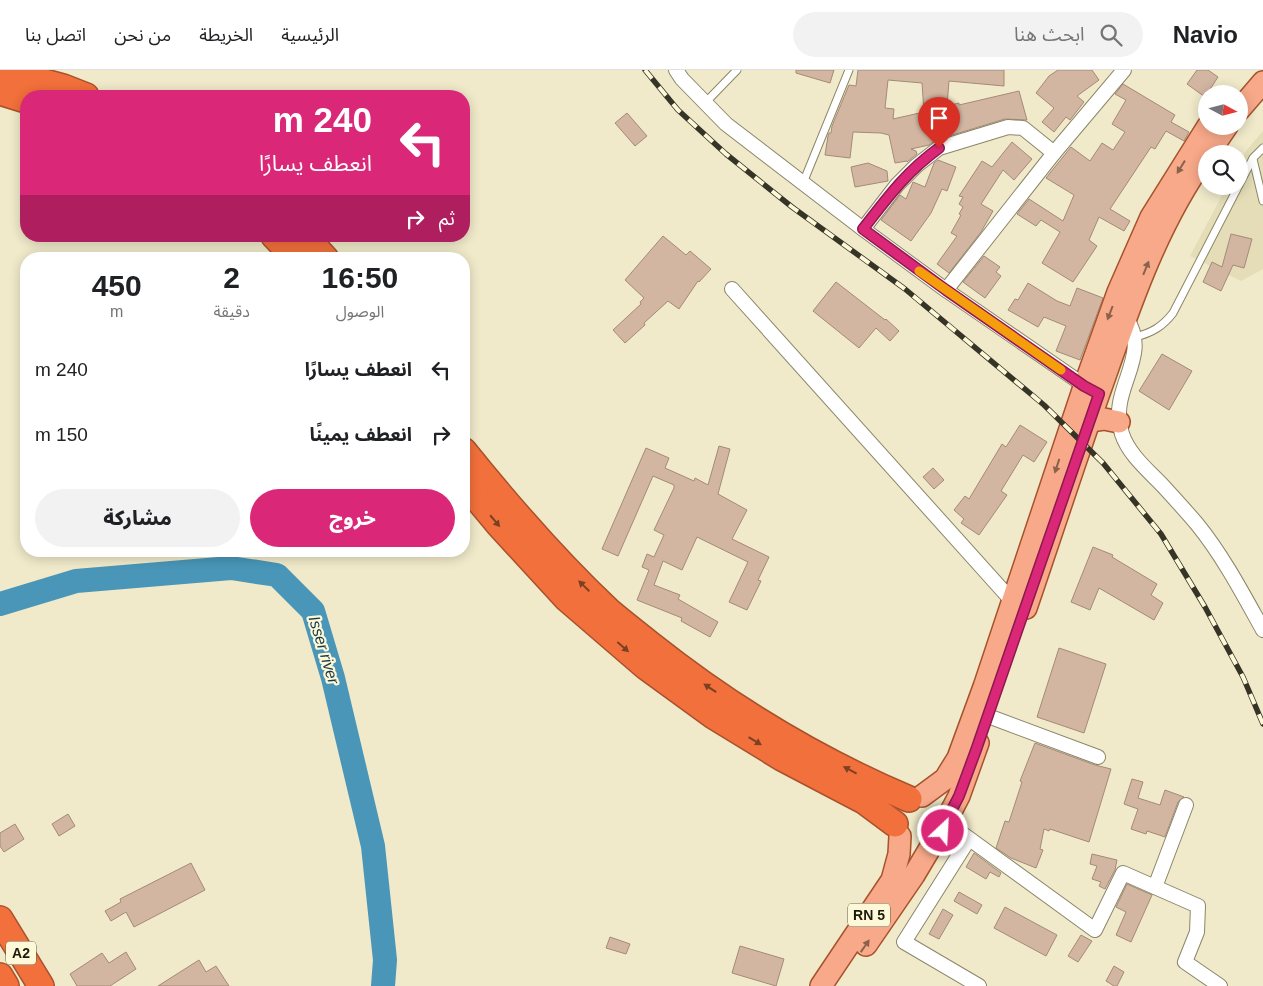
<!DOCTYPE html>
<html lang="ar">
<head>
<meta charset="utf-8">
<style>
	body { margin:0; font-family:Arial,"Noto Sans Arabic",sans-serif; background:#f2f2f2; color:#202124; direction:rtl; height:100vh; display:flex; flex-direction:column; font-size:19px; white-space:nowrap }
	* { box-sizing:border-box; margin:0 }
	p { font-size:16px; color:#757577 }
	.icon { flex:none; width:28px; height:28px; fill:none; stroke:currentColor; stroke-width:2; stroke-linecap:round; stroke-linejoin:round }
	.map { position:relative; flex:1; overflow:hidden; direction:ltr }
	.sheet { position:absolute; left:20px; top:182px; width:450px; height:305px; display:flex; flex-direction:column; background:#fff; border-radius:20px; box-shadow:0 2px 12px #0003; direction:rtl }
	.sheet>* { flex:none }
	.banner { position:absolute; left:20px; top:20px; width:450px; height:152px; border-radius:20px; box-shadow:0 2px 12px #0003; direction:rtl; background:#db2777; color:#fff; overflow:hidden }
	.needle { width:32px; rotate:97deg }
	.controls { position:absolute; left:1198px; top:15px; display:grid; gap:10px }
	.controls a { display:grid; place-items:center; width:50px; height:50px; border-radius:50%; background:#fff; box-shadow:0 2px 12px #0003; font-size:25px }
	.pin { position:absolute; display:grid; place-items:center; width:42px; height:42px; color:#fff; margin:-51px -21px; border-radius:50% 50% 50% 0; rotate:-45deg; box-shadow:0 0 5px #0007 }
	.pin .icon { rotate:45deg }
	.me { position:absolute; width:55px; margin:-28px; rotate:25deg; stroke-linejoin:round; filter:drop-shadow(0 0 4px #0008) }
	.turn { display:flex; align-items:center; gap:18px; height:105px; padding:0 15px; font-size:22px }
	.turn .icon { width:65px; height:65px; stroke-width:2.5 }
	.turn b { display:block; font-size:35px; line-height:42px }
	.then { display:flex; align-items:center; height:48px; padding:0 15px; background:#0003; gap:10px; font-size:19px }
	.eta { display:flex; justify-content:space-evenly; align-items:center; height:85px; text-align:center }
	.eta b { font-size:30px; font-weight:800; line-height:35px }
	.primary-button { display:flex; gap:10px; margin-top:auto; padding:10px 15px }
	.primary-button a { flex:1; height:58px; border-radius:30px; background:#db2777; color:#fff; font-size:20px; font-weight:800; line-height:58px; text-align:center }
	.primary-button a+a { background:#f2f2f2; color:#202124 }
	ul { padding:0; list-style:none }
	li { display:flex; align-items:center; gap:15px; height:65px; padding:0 15px }
	li div { flex:1 }
	li b { display:block; font-size:19px }
	li em { font-style:normal }
	header { display:flex; align-items:center; gap:30px; box-sizing:border-box; height:70px; padding:0 25px; background:#fff; border-bottom:1px solid #e0e0e0 }
	header strong { font-size:24px }
	nav { display:flex; gap:28px; margin-inline-start:auto; font-size:18px }
	.search { width:350px; height:45px; background:#f2f2f2; display:flex; align-items:center; gap:12px; box-sizing:border-box; padding:0 18px; border-radius:28px; color:#757577; font-size:19px }
	.map>svg:first-child { display:block }
	.built { fill:#e4ddb7 }
	.lines { fill:none; stroke-linecap:round; stroke-linejoin:round }
	.river { stroke:#4996b8; stroke-width:24 }
	.building { fill:#d2b6a2; stroke:#a48a77; fill-rule:evenodd }
	.service-casing { stroke:#8b8669; stroke-width:9 }
	.minor-casing { stroke:#8b8669; stroke-width:16 }
	.primary-casing { stroke:#a7522c; stroke-width:24 }
	.motorway-casing { stroke:#a7522c; stroke-width:28 }
	.service { stroke:#fff; stroke-width:7 }
	.minor { stroke:#fff; stroke-width:14 }
	.primary { stroke:#f7a989; stroke-width:21 }
	.motorway { stroke:#f2703b; stroke-width:25 }
	.rail-casing { stroke:#363426; stroke-width:5.5 }
	.rail { stroke:#fdf8d7; stroke-width:4; stroke-dasharray:11; stroke-linecap:butt }
	.oneway { fill:#8a624c }
	.oneway2 { fill:#7c4123 }
	.route-casing { stroke:#8e194d; stroke-width:12 }
	.route { stroke:#db2777; stroke-width:9 }
	.slow { stroke:#f59e0b; stroke-width:9 }
	.labels { text-anchor:middle; dominant-baseline:central; stroke-width:4.5; stroke-linejoin:round; paint-order:stroke }
	.shield { fill:#fdf8d7; stroke:#605d4b; stroke-width:1 }
	.shield-label { font-size:14px; font-weight:bold; fill:#1c1a0f }
	.water-label { font-size:16px; font-style:italic; fill:#163848; stroke:#fdf8d7 }
</style>
</head>
<body>
<header>
<strong>Navio</strong>
<div class="search"><svg class="icon" aria-label="search" viewBox="0 0 24 24"><circle cx="10" cy="10" r="6"/><path d="M15 15l6 6"/></svg>ابحث هنا</div>
<nav><a>الرئيسية</a><a>الخريطة</a><a>من نحن</a><a>اتصل بنا</a></nav>
</header>
<div class="map">
<svg width="1263" height="916" viewBox="0 0 1263 916">
	<rect width="100%" height="100%" fill="#f0eaca"/>
	<!-- built -->
	<polygon class="built" points="1263,61 1263,199 1241,211 1190,186 1227,116 1239,116 1239,95 1246,81"/>
	<g class="lines">
		<!-- river -->
		<polyline class="river" points="0,534 76,511 231,498 277,505 313,541 333,608 373,776 385,890 383,916"/>
	</g>
	<!-- building -->
	<g class="building">
		<polygon points="796,0 834,0 830,13 796,3"/>
		<path d="M858 0H1004V16L949 11 947 36 959 33V35L1019 21 1027 50 1005 49 936 70 929 75 911 79 916 81 917 84 907 92V91L895 93 889 65 881 63 853 62 850 88 825 85 828 66 829 63H831L832 56 849 15 856 16ZM888 10 922 13 924 42 893 49 894 39 885 38Z"/>
		<polygon points="1058,0 1092,0 1099,10 1077,26 1084,32 1070,50 1066,47 1054,62 1042,52 1054,38 1036,23 1049,6"/>
		<polygon points="1197,0 1208,0 1218,7 1205,27 1187,14"/>
		<polygon points="1123,14 1175,45 1171,52 1189,62 1184,71 1166,61 1155,79 1151,77 1110,139 1130,151 1124,161 1099,147 1089,170 1097,176 1073,212 1042,193 1060,162 1041,150 1036,156 1017,144 1029,129 1063,151 1074,125 1046,108 1071,77 1090,91 1102,73 1113,80 1125,62 1112,54 1126,30 1115,24"/>
		<polygon points="627,43 647,66 635,76 615,53"/>
		<polygon points="1012,72 1032,89 1014,110 1003,100 981,134 993,141 981,162 949,203 937,194 957,166 951,163 961,145 959,144 963,137 959,134 963,127 959,126 982,91 992,97"/>
		<polygon points="938,90 956,97 947,121 942,119 931,143 911,171 881,150 900,125 906,129 913,112 925,117 934,93"/>
		<polygon points="868,93 887,101 888,111 855,117 851,97"/>
		<polygon points="1231,164 1252,169 1244,198 1233,195 1221,221 1203,212 1212,192 1222,197"/>
		<polygon points="663,166 686,185 690,181 711,199 699,212 698,211 679,239 668,231 644,253 645,255 625,273 613,260 641,234 640,232 644,228 625,210"/>
		<polygon points="984,186 1000,197 996,202 1001,206 985,228 963,212"/>
		<polygon points="836,212 885,250 886,249 899,261 890,271 876,258 859,278 813,241"/>
		<polygon points="1028,213 1057,231 1070,236 1077,218 1103,228 1080,290 1056,281 1066,256 1044,247 1038,257 1008,240 1015,229 1018,230"/>
		<polygon points="1162,284 1192,301 1169,340 1139,321"/>
		<polygon points="1020,355 1047,372 1034,392 1023,385 1001,421 1007,425 979,465 961,453 964,449 954,440 965,426 969,429 1002,374 1006,377"/>
		<polygon points="719,376 730,379 718,424 747,440 732,469 769,487 758,510 761,511 747,540 729,532 748,492 697,467 682,500 663,491 654,515 680,525 678,529 718,552 710,567 681,551 682,548 637,530 649,500 642,497 647,484 654,487 664,465 654,460 674,418 674,415 653,406 618,486 602,479 646,378 669,388 665,398 694,411 695,408 708,415"/>
		<polygon points="933,398 944,410 934,419 923,407"/>
		<polygon points="1093,477 1113,485 1112,487 1157,514 1151,525 1163,533 1154,550 1099,518 1090,540 1071,532"/>
		<polygon points="1059,578 1106,594 1084,663 1037,647"/>
		<polygon points="1035,673 1095,695 1111,699 1089,772 1050,759 1049,761 1044,759 1040,779 1043,780 1036,798 1011,788 996,778 1005,751 1009,752 1022,712 1020,711"/>
		<polygon points="1132,709 1143,712 1138,728 1160,735 1165,720 1184,727 1178,732 1165,767 1147,761 1146,764 1131,759 1138,739 1124,734"/>
		<polygon points="68,744 75,756 59,766 52,754"/>
		<polygon points="15,754 24,769 4,782 0,776 0,763"/>
		<polygon points="974,783 1001,803 999,807 990,802 986,809 966,797"/>
		<polygon points="1092,784 1117,790 1115,800 1105,819 1099,816 1101,812 1092,809 1097,796 1090,794"/>
		<polygon points="191,793 205,820 134,857 126,842 111,851 105,841 121,832 120,829"/>
		<polygon points="1127,814 1152,825 1131,872 1116,865 1126,842 1116,837"/>
		<polygon points="959,822 982,835 977,844 954,831"/>
		<polygon points="1005,837 1057,865 1046,886 994,858"/>
		<polygon points="943,839 953,845 939,869 929,864"/>
		<polygon points="1081,865 1092,871 1078,892 1068,886"/>
		<polygon points="610,867 630,874 626,884 606,878"/>
		<polygon points="740,876 784,889 776,916 732,903"/>
		<polygon points="126,882 136,899 110,916 77,916 70,904 102,883 109,893"/>
		<polygon points="199,890 206,902 216,896 229,916 158,916"/>
		<polygon points="1114,896 1124,902 1117,916 1114,916 1106,911"/>
	</g>
	<g class="lines">
		<defs>
			<g id="service">
				<polyline points="705,33 737,0"/>
				<polyline points="1253,89 1263,131"/>
				<polyline points="803,113 849,0"/>
				<path d="M1135 267C1152 263 1163 256 1173 243L1253 88 1263 78"/>
			</g>
			<g id="minor">
				<polyline points="676,0 682,9 726,54 863,159 946,220 1091,320"/>
				<polyline points="863,159 897,115 916,96 939,78 1008,57 1023,58 1054,83"/>
				<polyline points="732,219 1013,532"/>
				<polyline points="946,220 1054,83 1124,0"/>
				<path d="M1126 247C1153 289 1107 318 1122 364 1129 385 1149 401 1164 417 1175 429 1186 441 1197 454 1223 486 1243 524 1263 560"/>
				<polyline points="988,646 1098,687"/>
				<polyline points="943,761 960,762 1095,860 1123,803 1198,836 1197,862 1185,892 1220,916"/>
				<polyline points="969,769 904,872 979,916"/>
				<polyline points="1155,817 1186,735"/>
			</g>
			<g id="primary">
				<polyline points="1239,40 1263,12"/>
				<polyline points="1208,84 1227,56"/>
				<polyline points="1090,351 1104,349 1119,352"/>
				<path d="M1026 538C1052 462 1077 385 1104 309 1131 232 1158 153 1206 86"/>
				<polyline points="922,726 945,709 958,688 984,617 1084,317 1118,222 1151,147 1208,56"/>
				<polyline points="945,753 959,726 978,673"/>
				<polyline points="866,875 914,805 933,773"/>
				<polyline points="821,916 892,810 899,784 900,766"/>
			</g>
			<g id="motorway">
				<polyline points="0,0 63,17 86,26"/>
				<polyline points="0,22 26,30"/>
				<polyline points="274,166 296,189"/>
				<polyline points="305,166 326,189"/>
				<path d="M464 381C509 437 556 491 609 541 622 552 636 563 650 574 728 636 817 690 909 729"/>
				<polyline points="464,413 499,455 567,529 646,597 712,645 782,688 864,731 895,754"/>
				<polyline points="0,849 41,916"/>
				<polyline points="0,906 6,916"/>
			</g>
		</defs>
		<!-- service casing -->
		<use href="#service" class="service-casing"/>
		<!-- minor casing -->
		<use href="#minor" class="minor-casing"/>
		<!-- primary casing -->
		<use href="#primary" class="primary-casing"/>
		<!-- motorway casing -->
		<use href="#motorway" class="motorway-casing"/>
		<!-- service -->
		<use href="#service" class="service"/>
		<!-- minor -->
		<use href="#minor" class="minor"/>
		<!-- primary -->
		<use href="#primary" class="primary"/>
		<!-- motorway -->
		<use href="#motorway" class="motorway"/>
		<defs>
			<polyline id="rail" points="645,0 678,40 726,84 792,137 905,219 1044,335 1103,393 1161,464 1205,537 1243,607 1263,654"/>
		</defs>
		<!-- rail casing -->
		<use href="#rail" class="rail-casing"/>
		<!-- rail -->
		<use href="#rail" class="rail"/>
	</g>
	<!-- one-way arrows -->
	<defs><path id="oneway-solid" d="M-6-.8H1V-3.2L6.5 0L1 3.2V.8H-6Z" transform="scale(1.25)"/></defs>
	<g class="oneway">
		<use href="#oneway-solid" transform="translate(1181 97) rotate(122)"/>
		<use href="#oneway-solid" transform="translate(1146 198) rotate(-68)"/>
		<use href="#oneway-solid" transform="translate(1110 243) rotate(111)"/>
		<use href="#oneway-solid" transform="translate(1057 396) rotate(108)"/>
		<use href="#oneway-solid" transform="translate(865 876) rotate(-55)"/>
	</g>
	<g class="oneway2">
		<use href="#oneway-solid" transform="translate(495 451) rotate(50)"/>
		<use href="#oneway-solid" transform="translate(584 516) rotate(-136)"/>
		<use href="#oneway-solid" transform="translate(623 577) rotate(41)"/>
		<use href="#oneway-solid" transform="translate(710 618) rotate(-146)"/>
		<use href="#oneway-solid" transform="translate(755 671) rotate(31)"/>
		<use href="#oneway-solid" transform="translate(850 700) rotate(-152)"/>
	</g>
	<g class="lines">
		<defs>
			<path id="route" d="M939 78C905 103 888 127 863 159L946 220 1084 316 1099 324 976 680 959 726 945 753 943 761"/>
		</defs>
		<!-- route casing -->
		<use href="#route" class="route-casing"/>
		<!-- route -->
		<use href="#route" class="route"/>
		<!-- slow -->
		<polyline class="slow" points="919,201 1061,300"/>
	</g>
	<g class="labels">
		<!-- shield labels -->
		<g class="shield">
			<rect x="848" y="833.5" width="42" height="23" rx="4"/>
			<rect x="6" y="871.5" width="30" height="23" rx="4"/>
		</g>
		<g class="shield-label">
			<text x="869" y="845">RN 5</text>
			<text x="21" y="883">A2</text>
		</g>
		<!-- water labels -->
		<g class="water-label">
			<text transform="translate(324 580) rotate(73)">Isser river</text>
		</g>
	</g>
</svg>
<div class="controls">
<a><svg class="needle" viewBox="-14 -14 28 28"><path d="M0-13l5 13h-10z" fill="#e53935"/><path d="M0 13l5-13h-10z" fill="#757577"/></svg></a>
<a><svg class="icon" aria-label="search" viewBox="0 0 24 24"><circle cx="10" cy="10" r="6"/><path d="M15 15l6 6"/></svg></a>
</div>
<div class="pin" style="left:939px;top:78px;background:#d93025"><svg class="icon" aria-label="arrive" viewBox="0 0 24 24"><path d="M6 21V4h12l-3 4 3 4H6"/></svg></div>
<svg class="me" style="left:943px;top:761px" viewBox="-20 -20 40 40"><circle r="17" fill="#db2777" stroke="#fff" stroke-width="3"/><path d="M0-11L8 9 0 5-8 9z" fill="#fff"/></svg>
<div class="banner">
<div class="turn"><svg class="icon" aria-label="left" viewBox="0 0 24 24"><path d="M17 20v-9H6M10 6l-5 5 5 5"/></svg><div><b>240 m</b>انعطف يسارًا</div></div>
<div class="then">ثم<svg class="icon" aria-label="right" viewBox="0 0 24 24"><path d="M7 20v-9h11M14 6l5 5-5 5"/></svg></div>
</div>
<section class="sheet">
<div class="eta">
<div><b>16:50</b><p>الوصول</p></div>
<div><b>2</b><p>دقيقة</p></div>
<div><b>450</b><p>m</p></div>
</div>
<ul>
<li><svg class="icon" aria-label="left" viewBox="0 0 24 24"><path d="M17 20v-9H6M10 6l-5 5 5 5"/></svg><div><b>انعطف يسارًا</b></div><em>240 m</em></li>
<li><svg class="icon" aria-label="right" viewBox="0 0 24 24"><path d="M7 20v-9h11M14 6l5 5-5 5"/></svg><div><b>انعطف يمينًا</b></div><em>150 m</em></li>
</ul>
<div class="primary-button"><a>خروج</a><a>مشاركة</a></div>
</section>
</div>
</body>
</html>
